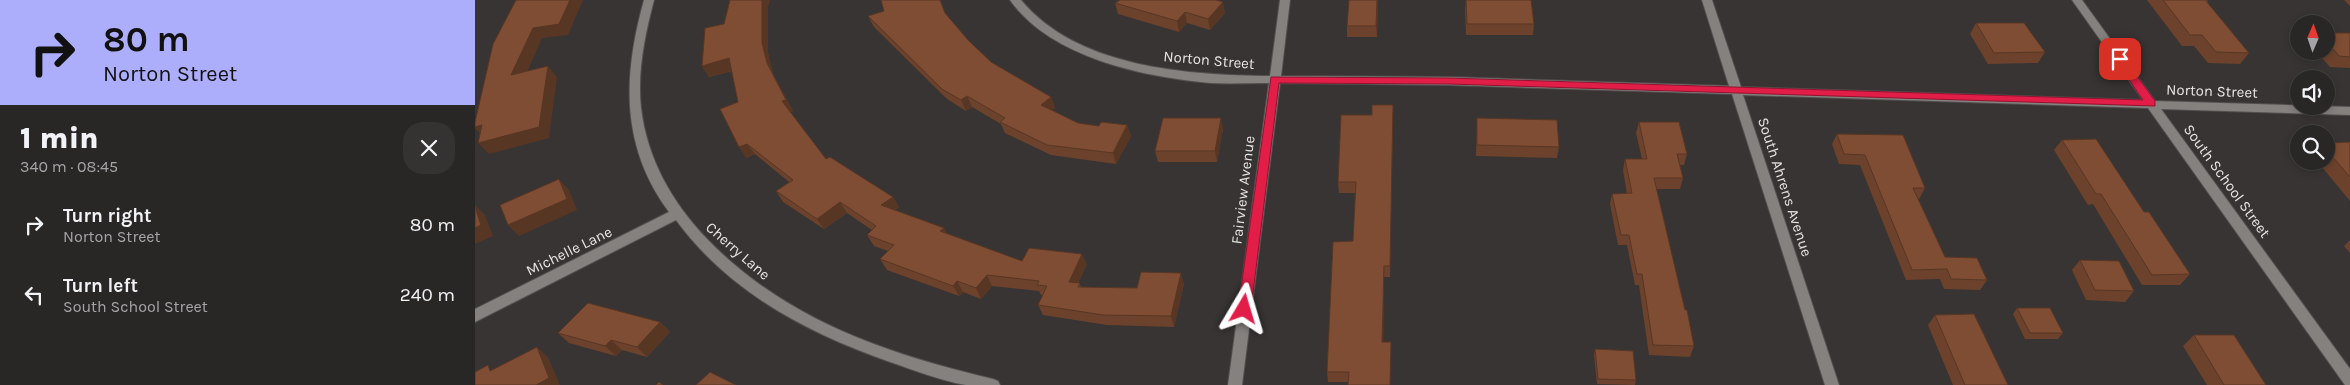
<!DOCTYPE html>
<html lang="en">
<head>
<meta charset="utf-8">
<style>
	body { margin:0; font-family:Karla,sans-serif; background:#353332; color:#f1f3f6; height:100vh; display:flex; flex-direction:column; font-size:19px; white-space:nowrap }
	* { box-sizing:border-box; margin:0 }
	p { font-size:16px; color:#a5a5a7 }
	.icon { flex:none; width:28px; height:28px; fill:none; stroke:currentColor; stroke-width:2; stroke-linecap:round; stroke-linejoin:round }
	.map { position:relative; flex:1; overflow:hidden }
	.panel { display:flex; flex-direction:column; background:#292726; width:475px }
	.panel>* { flex:none }
	.guide { background:#adaefb; color:#111; overflow:hidden }
	.needle { width:32px; rotate:2deg }
	.tools { position:absolute; left:1815px; top:15px; display:grid; gap:10px }
	.tools a { display:grid; place-items:center; width:45px; height:45px; border-radius:50%; background:#292726; box-shadow:0 2px 8px #0003,0 0 0 1px #454443; font-size:25px }
	.pin { position:absolute; display:grid; place-items:center; width:42px; height:42px; color:#fff; margin:-21px; border-radius:10px; box-shadow:0 2px 8px #0006 }
	.me { position:absolute; width:55px; margin:-28px; rotate:7deg; stroke-linejoin:round; filter:drop-shadow(0 0 4px #0008) }
	.turn { display:flex; align-items:center; gap:18px; height:105px; padding:0 20px; font-size:22px }
	.turn .icon { width:65px; height:65px; stroke-width:2.5 }
	.turn b { display:block; font-size:35px; line-height:42px }
	.round { display:grid; place-items:center; flex:none; width:52px; height:52px; border-radius:20px; background:#353332 }
	.head { display:flex; align-items:center; justify-content:space-between; height:85px; padding:0 20px }
	h1 { font-size:30px; font-weight:800; line-height:38px }
	ul { padding:0; list-style:none }
	li { display:flex; align-items:center; gap:15px; height:70px; padding:0 20px }
	li div { flex:1 }
	li b { display:block; font-size:19px }
	li em { font-style:normal }
	main { display:flex; flex:1; min-height:0 }
	.map>svg:first-child { display:block }
	.lines { fill:none; stroke-linecap:round; stroke-linejoin:round }
	.minor-casing { stroke:#52504f; stroke-width:2 }
	.minor { fill:#84817f; fill-rule:evenodd }
	.wall { fill:#6c422c }
	.shaded-wall { fill:#583624 }
	.building { fill:#7e4d33; stroke:#583624 }
	.route { fill:#e11d48; stroke:#92132f }
	.labels { text-anchor:middle; dominant-baseline:central; stroke-width:5; stroke-linejoin:round; paint-order:stroke }
	.street-label { font-size:15px; fill:#e7e5e4; stroke:#373433 }
</style>
</head>
<body>
<main>
<section class="panel">
<div class="guide">
<div class="turn"><svg class="icon" aria-label="right" viewBox="0 0 24 24"><path d="M7 20v-9h11M14 6l5 5-5 5"/></svg><div><b>80 m</b>Norton Street</div></div>
</div>
<div class="head"><div><h1>1 min</h1><p>340 m · 08:45</p></div><a class="round"><svg class="icon" aria-label="close" viewBox="0 0 24 24"><path d="M6 6l12 12M18 6L6 18"/></svg></a></div>
<ul>
<li><svg class="icon" aria-label="right" viewBox="0 0 24 24"><path d="M7 20v-9h11M14 6l5 5-5 5"/></svg><div><b>Turn right</b><p>Norton Street</p></div><em>80 m</em></li>
<li><svg class="icon" aria-label="left" viewBox="0 0 24 24"><path d="M17 20v-9H6M10 6l-5 5 5 5"/></svg><div><b>Turn left</b><p>South School Street</p></div><em>240 m</em></li>
</ul>
</section>
<div class="map">
<svg width="1875" height="385" viewBox="0 0 1875 385">
	<rect width="100%" height="100%" fill="#373433"/>
	<g class="lines">
		<defs>
			<g id="minor">
				<path d="M169 0H179C170 35 162 71 166 108 172 159 198 204 233 240 311 320 412 354 518 379L523 381 525 385C514 385 502 385 491 385 466 381 439 370 415 362 332 333 254 292 201 220L0 322V309L194 212C145 146 148 75 169 0Z"/>
				<path d="M535 0H546C602 68 713 75 795 76L805 0H815L806 76 974 77 1254 86 1227 0H1237L1266 87 1668 100 1597 0H1607L1680 101 1875 107V115L1686 109 1875 369V385H1870L1673 108 1268 95 1364 385H1350L1257 94 974 85 805 83 767 385H753L794 83C775 83 755 84 736 83 669 77 576 58 535 0Z"/>
			</g>
		</defs>
		<!-- minor casing -->
		<use href="#minor" class="minor-casing"/>
		<!-- minor -->
		<use href="#minor" class="minor"/>
	</g>
	<!-- wall -->
	<g class="wall">
		<polygon points="255,0 295,0 293,6 293,53 298,74 318,111 315,112 351,159 418,197 424,207 420,210 469,228 472,234 547,261 612,264 603,283 607,287 662,288 709,284 699,327 632,325 568,315 563,305 568,295 566,295 564,291 517,286 506,299 488,292 484,296 412,270 405,259 413,251 399,246 392,235 397,230 372,213 349,229 308,202 301,191 314,182 280,154 271,158 263,102 257,71 234,77 227,66 249,24"/>
		<polygon points="903,0 902,37 872,37 872,26"/>
		<polygon points="991,0 1059,24 1058,35 991,35 990,10"/>
		<polygon points="1672,0 1732,0 1733,1 1733,3 1774,53 1765,64 1733,63 1719,46 1707,46"/>
		<polygon points="1869,0 1875,0 1875,6"/>
		<polygon points="640,3 750,13 735,30 712,23 704,32 643,14"/>
		<polygon points="470,14 493,40 516,62 576,97 580,108 577,110 603,123 624,126 652,125 656,136 641,164 576,155 530,133 526,124 497,107 491,111 472,99 399,27 393,16"/>
		<polygon points="1501,23 1570,52 1563,63 1513,64 1495,34"/>
		<polygon points="1851,33 1875,33 1875,68 1855,67 1841,51 1851,51"/>
		<polygon points="918,105 915,277 909,277 908,342 916,342 916,352 873,382 853,382 852,372 878,241 881,193 864,193 863,182 897,115"/>
		<polygon points="1002,118 1084,147 1082,158 1001,156"/>
		<polygon points="1164,122 1212,154 1209,165 1205,165 1208,178 1205,189 1181,189 1219,346 1215,357 1174,355 1164,285 1160,285 1152,245 1143,245 1135,204 1137,194 1152,194 1148,170 1150,159 1167,159 1161,133"/>
		<polygon points="748,129 742,162 683,162 680,151"/>
		<polygon points="1362,134 1450,188 1444,199 1443,199 1470,257 1512,280 1505,290 1469,289 1465,279 1431,280 1385,165 1364,164 1357,144"/>
		<polygon points="1587,140 1669,212 1715,274 1705,285 1667,285 1618,204 1613,205 1579,150"/>
		<polygon points="1875,142 1875,201 1842,161 1851,161 1851,143"/>
		<polygon points="1875,240 1875,253 1869,246"/>
		<polygon points="1605,260 1659,291 1650,302 1611,300 1597,270"/>
		<polygon points="1542,308 1588,333 1583,339 1550,339 1538,314"/>
		<polygon points="1460,315 1533,385 1478,385 1453,325"/>
		<polygon points="185,322 195,332 172,357 147,350 141,356 94,343 83,333"/>
		<polygon points="1719,335 1791,385 1732,385 1708,346"/>
		<polygon points="1120,349 1161,380 1160,385 1122,384 1119,355"/>
	</g>
	<!-- shaded-wall -->
	<g class="shaded-wall">
		<polygon points="95,0 108,0 93,35 67,38 46,86 36,75 58,28"/>
		<polygon points="287,0 295,0 293,6 293,53 298,74 318,111 314,112 307,101 292,63 287,43"/>
		<polygon points="902,0 903,0 902,37 901,26"/>
		<polygon points="748,2 750,13 735,30 733,19"/>
		<polygon points="710,12 712,23 704,32 702,21"/>
		<polygon points="254,58 262,69 234,77 227,66"/>
		<polygon points="73,66 82,77 74,138 14,154 3,143"/>
		<polygon points="492,96 497,107 491,111 486,100"/>
		<polygon points="576,97 580,108 570,116 566,105"/>
		<polygon points="918,105 918,116 915,277 915,266"/>
		<polygon points="746,118 748,129 742,162 740,151"/>
		<polygon points="7,125 9,138 0,128 0,127"/>
		<polygon points="652,125 656,136 641,164 638,153"/>
		<polygon points="272,144 280,154 271,158 264,147"/>
		<polygon points="84,179 94,190 102,210 44,236 33,225"/>
		<polygon points="418,197 424,207 412,216 406,205"/>
		<polygon points="365,202 372,213 349,229 342,219"/>
		<polygon points="0,205 10,215 18,236 0,244"/>
		<polygon points="469,228 474,238 465,231"/>
		<polygon points="607,254 612,264 599,292 594,282"/>
		<polygon points="909,266 909,277 908,353 907,342"/>
		<polygon points="706,273 709,284 699,327 696,316"/>
		<polygon points="512,275 517,286 506,299 501,288"/>
		<polygon points="482,281 488,292 484,296 478,286"/>
		<polygon points="185,322 195,332 172,357 162,347"/>
		<polygon points="136,340 147,350 141,356 130,346"/>
		<polygon points="62,347 73,357 85,385 61,385"/>
	</g>
	<!-- building -->
	<g class="building">
		<polygon points="41,0 95,0 84,24 58,28 36,75 73,66 64,127 3,143 7,125 0,127 0,122 18,44"/>
		<polygon points="255,0 287,0 287,43 292,63 311,100 307,101 351,159 355,157 418,197 406,205 469,228 465,231 547,261 554,248 607,254 594,282 605,283 603,287 662,288 666,272 706,273 696,316 628,315 563,305 572,286 562,285 564,281 512,275 501,288 482,281 478,286 405,259 419,245 392,235 401,226 365,202 342,219 301,191 318,180 272,144 264,147 245,109 263,102 254,58 227,66 230,28 249,24"/>
		<polygon points="406,0 465,0 470,13 493,40 516,62 576,97 566,105 603,123 624,126 626,122 652,125 638,153 572,145 525,122 530,118 492,96 486,100 467,89 393,16 409,11"/>
		<polygon points="645,0 741,0 748,2 733,19 710,12 702,21 640,3"/>
		<polygon points="874,0 902,0 901,26 872,26"/>
		<polygon points="991,0 1056,0 1059,24 992,24"/>
		<polygon points="1688,0 1732,0 1733,1 1731,1 1774,53 1741,52 1727,35 1715,35"/>
		<polygon points="1501,23 1549,23 1570,52 1519,53"/>
		<polygon points="1851,33 1875,33 1875,57 1864,56 1851,41"/>
		<polygon points="897,105 918,105 915,266 909,266 907,342 916,342 915,385 873,385 874,372 852,372 858,242 878,241 881,182 863,182 866,115 897,115"/>
		<polygon points="688,118 746,118 740,151 680,151"/>
		<polygon points="1002,118 1082,120 1084,147 1002,145"/>
		<polygon points="1164,122 1204,122 1212,154 1202,154 1208,178 1179,178 1210,310 1212,310 1219,346 1178,345 1167,274 1162,274 1154,235 1146,235 1137,194 1157,193 1150,159 1172,159"/>
		<polygon points="1362,134 1428,135 1450,188 1438,188 1470,257 1502,258 1512,280 1476,279 1472,269 1437,270 1390,155 1369,154"/>
		<polygon points="1621,139 1669,212 1674,212 1715,274 1677,275 1626,194 1621,194 1587,140"/>
		<polygon points="1875,142 1875,177 1851,149 1851,143"/>
		<polygon points="84,179 92,199 33,225 25,205"/>
		<polygon points="0,207 6,225 0,228"/>
		<polygon points="1605,260 1644,261 1659,291 1620,290"/>
		<polygon points="113,303 185,322 162,347 136,340 130,346 83,333"/>
		<polygon points="1542,308 1575,308 1588,333 1555,333"/>
		<polygon points="1499,314 1533,385 1490,385 1460,315"/>
		<polygon points="1719,335 1759,335 1791,385 1749,385"/>
		<polygon points="62,347 74,378 61,385 0,385 0,372 13,365 15,371"/>
		<polygon points="1120,349 1158,351 1161,380 1123,379"/>
		<polygon points="235,372 261,385 221,385"/>
		<polygon points="184,382 188,385 181,385"/>
	</g>
	<!-- route -->
	<polygon class="route" points="1645,56 1648,57 1680,101 1680,106 974,84 804,83 776,309 774,312 765,312 763,309 796,77 974,78 1668,100 1640,59"/>
	<g class="labels">
		<!-- street labels -->
		<g class="street-label">
			<text transform="translate(734 60) rotate(5)">Norton Street</text>
			<text transform="translate(1737 91) rotate(2)">Norton Street</text>
			<text transform="translate(1752 181) rotate(54)">South School Street</text>
			<text transform="translate(1310 187) rotate(72)">South Ahrens Avenue</text>
			<text transform="translate(768 190) rotate(-83)">Fairview Avenue</text>
			<text transform="translate(94 251) rotate(-26)">Michelle Lane</text>
			<text transform="translate(263 251) rotate(41)">Cherry Lane</text>
		</g>
	</g>
</svg>
<div class="tools">
<a><svg class="needle" viewBox="-14 -14 28 28"><path d="M0-13l5 13h-10z" fill="#e53935"/><path d="M0 13l5-13h-10z" fill="#a5a5a7"/></svg></a>
<a><svg class="icon" aria-label="sound" viewBox="0 0 24 24"><path d="M4 9h4l5-4v14l-5-4H4zM17 9q2 3 0 6"/></svg></a>
<a><svg class="icon" aria-label="search" viewBox="0 0 24 24"><circle cx="10" cy="10" r="6"/><path d="M15 15l6 6"/></svg></a>
</div>
<div class="pin" style="left:1645px;top:59px;background:#d93025"><svg class="icon" aria-label="arrive" viewBox="0 0 24 24"><path d="M6 21V4h12l-3 4 3 4H6"/></svg></div>
<svg class="me" style="left:769px;top:309px" viewBox="-20 -20 40 40"><path d="M0-17L14 15 0 8-14 15z" fill="#e11d48" stroke="#fff" stroke-width="4"/></svg>
</div>
</main>
</body>
</html>
